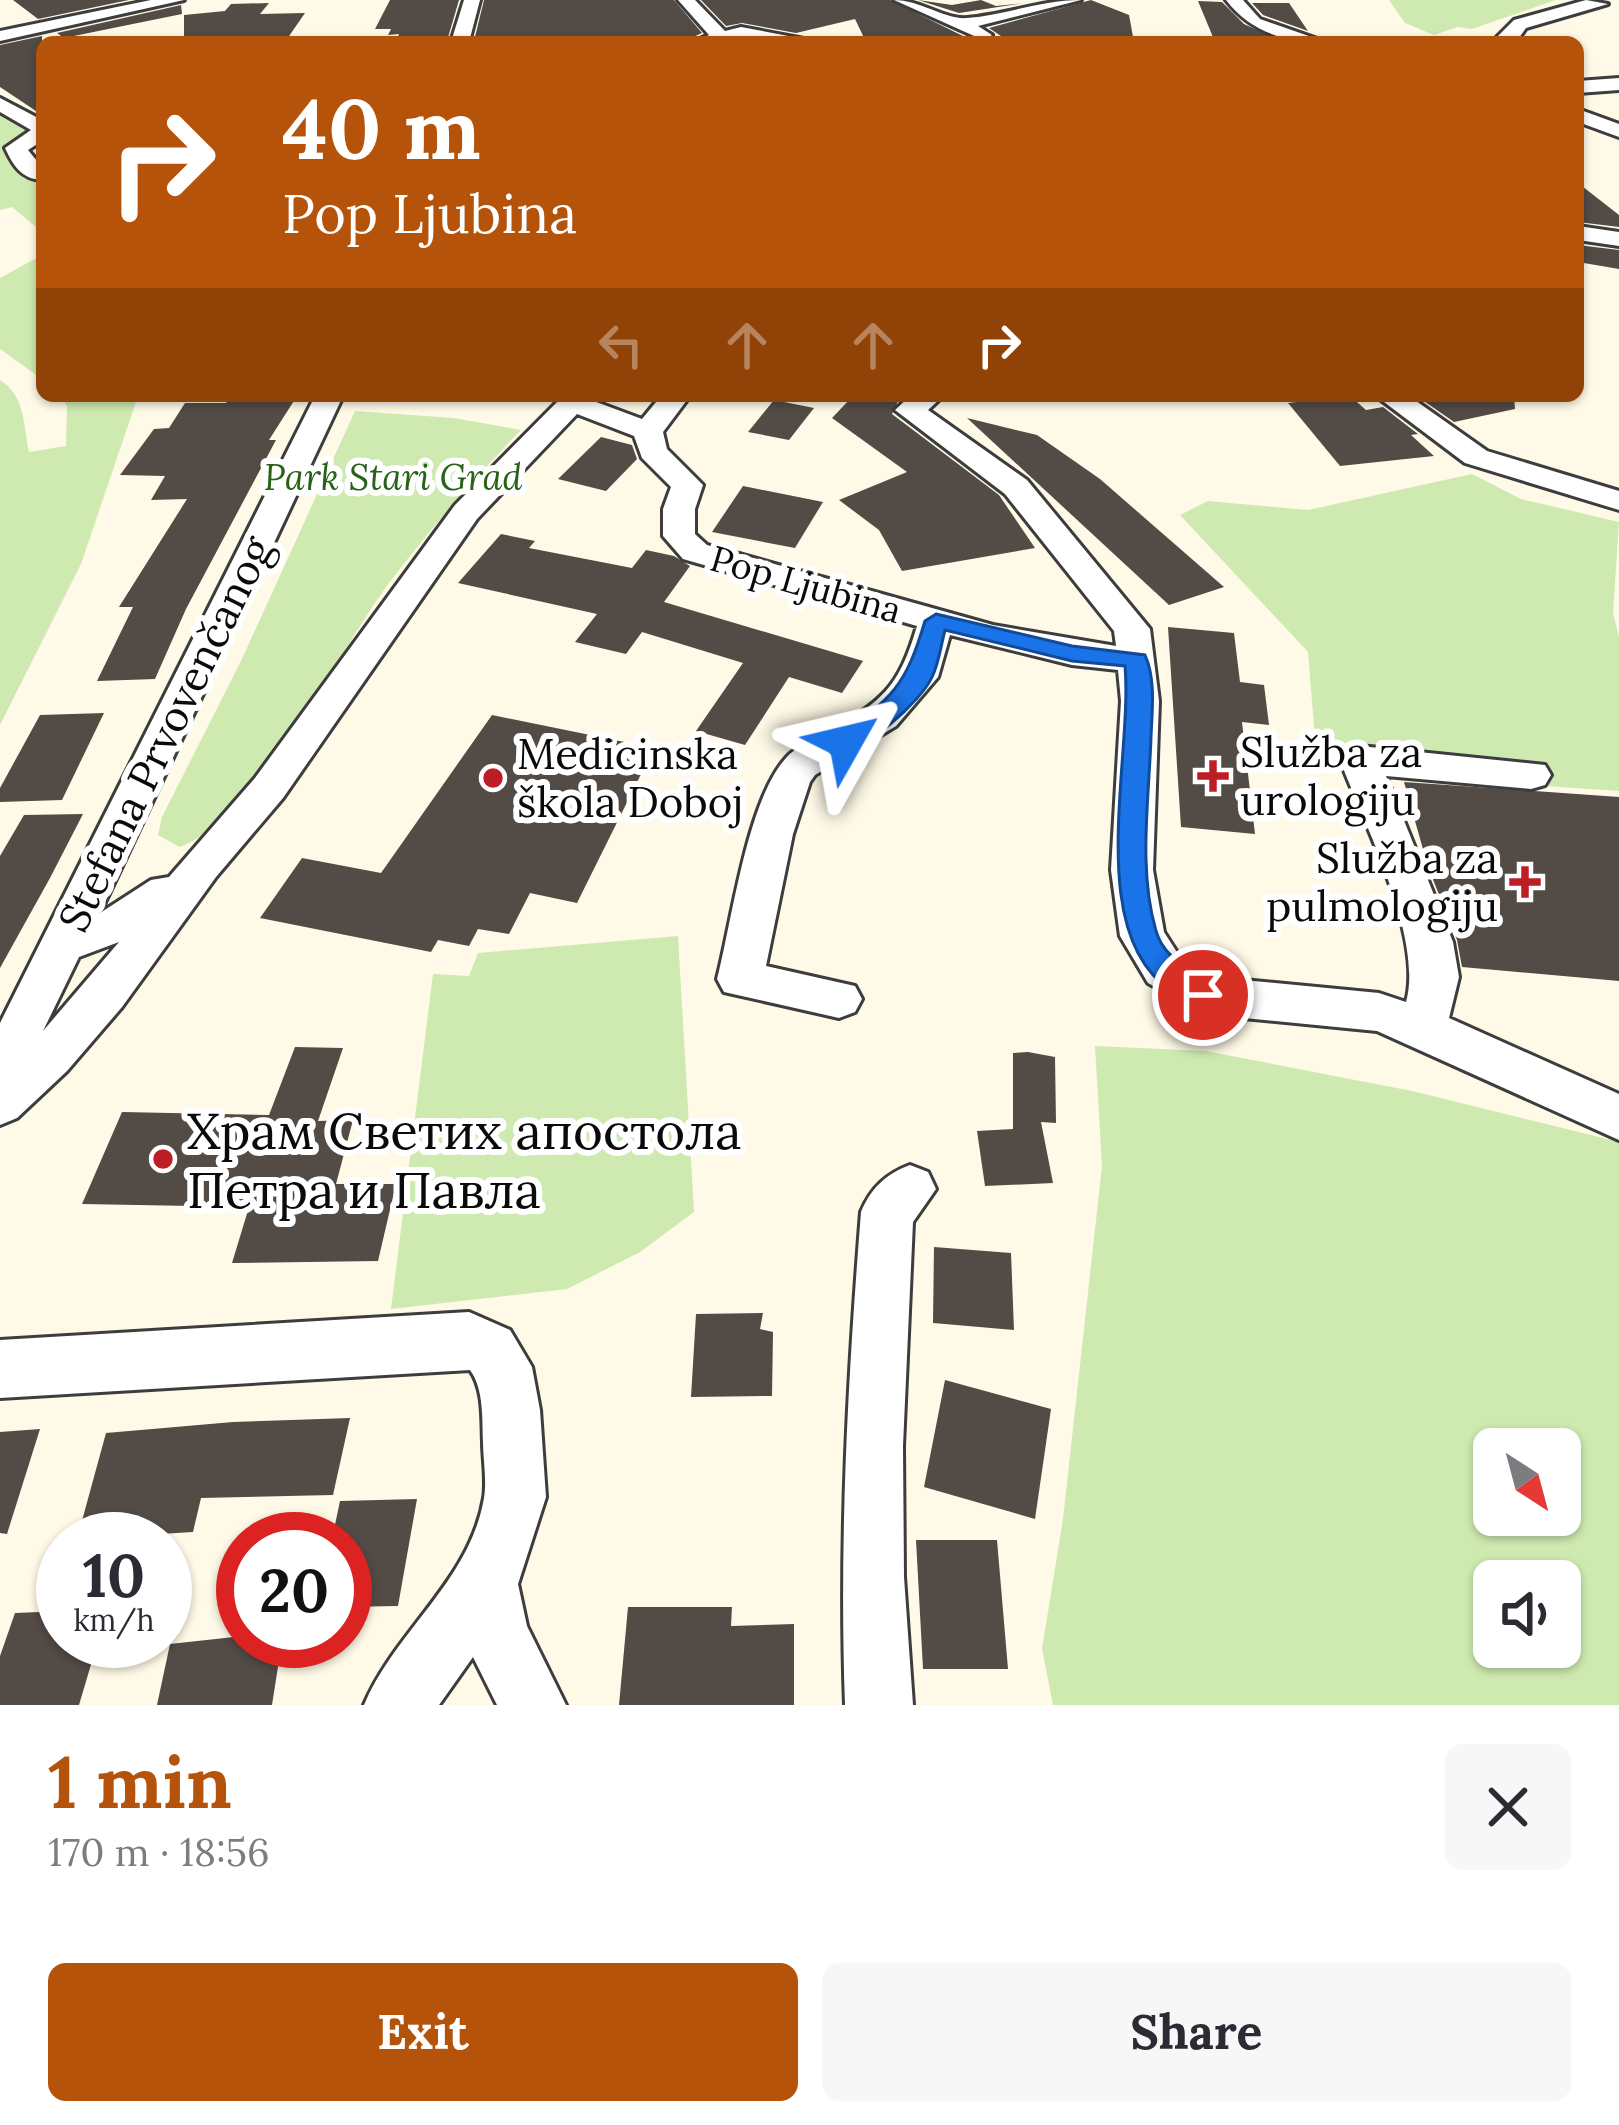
<!DOCTYPE html>
<html lang="en">
<head>
<meta charset="utf-8">
<style>
	body { margin:0; font-family:Lora,serif; background:#f7f7f7; color:#2b2b33; height:100vh; display:flex; flex-direction:column; font-size:45px; white-space:nowrap }
	* { box-sizing:border-box; margin:0 }
	p { font-size:39px; color:#7c7c81 }
	.icon { flex:none; width:66px; height:66px; fill:none; stroke:currentColor; stroke-width:2; stroke-linecap:round; stroke-linejoin:round }
	.map { position:relative; height:1705px; overflow:hidden }
	.drawer { display:flex; flex-direction:column; background:#fff; flex:1 }
	.drawer>* { flex:none }
	.guide { position:absolute; left:36px; top:36px; width:1548px; height:366px; border-radius:18px; box-shadow:0 3px 9px #0004; background:#b45309; color:#fff; overflow:hidden }
	.needle { width:78px; rotate:144deg }
	.tools { position:absolute; left:1473px; top:1428px; display:grid; gap:24px }
	.tools a { display:grid; place-items:center; width:108px; height:108px; border-radius:18px; background:#fff; box-shadow:0 3px 9px #0004; font-size:60px }
	.speed { position:absolute; left:36px; top:1512px; display:flex; gap:24px; font-size:60px; font-weight:700; text-align:center }
	.speed>* { display:grid; place-content:center; width:156px; height:156px; border-radius:50%; background:#fff; box-shadow:0 3px 9px #0004; line-height:1 }
	.speed small { font-size:30px; font-weight:400 }
	.speed .limit { border:18px solid #d22; background:#fff; color:#111 }
	.pin { position:absolute; display:grid; place-items:center; width:102px; height:102px; color:#fff; margin:-51px; border:6px solid #fff; border-radius:50%; box-shadow:0 3px 12px #0007 }
	.me { position:absolute; width:132px; margin:-66px; rotate:53deg; stroke-linejoin:round; filter:drop-shadow(0 0 9px #0008) }
	.turn { display:flex; align-items:center; gap:42px; height:252px; padding:0 48px; font-size:54px }
	.turn .icon { width:156px; height:156px; stroke-width:2.5 }
	.turn b { display:block; font-size:84px; line-height:102px }
	.lanes { display:flex; align-items:center; height:114px; padding:0 48px; background:#0003; justify-content:center; gap:60px; direction:ltr }
	.lanes .off { opacity:.35 }
	.round { display:grid; place-items:center; flex:none; width:126px; height:126px; border-radius:18px; background:#f7f7f7 }
	.head { display:flex; align-items:center; justify-content:space-between; height:204px; padding:0 48px }
	h1 { font-size:72px; font-weight:700; line-height:90px; color:#b45309 }
	.action { display:flex; gap:24px; margin-top:auto; padding:24px 48px }
	.action a { flex:1; height:138px; border-radius:18px; background:#b45309; color:#fff; font-size:48px; font-weight:700; line-height:138px; text-align:center }
	.action a+a { background:#f7f7f7; color:#2b2b33 }
	.map>svg:first-child { display:block }
	.green { fill:#ceeab0; fill-rule:evenodd }
	.building { fill:#534b46 }
	.lines { fill:none; stroke-linecap:round; stroke-linejoin:round }
	.minor-casing { stroke:#3d3d3d; stroke-width:6 }
	.minor { fill:#fff; fill-rule:evenodd }
	.route { fill:#1a73e8; stroke:#114b97; stroke-width:3 }
	.poi-dot { fill:#bd1e25; stroke:#fff; stroke-width:4.5 }
	.labels { text-anchor:middle; dominant-baseline:central; stroke-width:12; stroke-linejoin:round; paint-order:stroke }
	.far-park-label { font-size:36px; font-style:italic; fill:#286219; stroke:#fff }
	.far-street-label { font-size:36px; fill:#0a0a0a; stroke:#fff }
	.street-label { font-size:42px; fill:#0a0a0a; stroke:#fff }
	.poi-label { font-size:42px; fill:#0a0a0a; stroke:#fff; text-anchor:start }
	.near-poi-label { font-size:51px; fill:#0a0a0a; stroke:#fff; text-anchor:start }
</style>
</head>
<body>
<div class="map">
<svg width="1619" height="1705" viewBox="0 0 1619 1705">
	<rect width="100%" height="100%" fill="#fffae7"/>
	<!-- green -->
	<g class="green">
		<polygon points="1389,0 1556,0 1472,29 1458,27 1434,35 1405,23"/>
		<polygon points="0,115 26,130 42,132 27,146 36,178 42,183 42,232 12,207 0,210"/>
		<polygon points="42,255 42,379 0,349 0,278"/>
		<path d="M0 380C26 397 23 424 29 452L66 446 67 406 61 396H138L81 564 0 725Z"/>
		<path d="M355 411 454 418 521 430C474 479 430 529 389 583 338 652 256 818 180 847L158 835 162 817 241 661Z"/>
		<polygon points="1472,474 1521,499 1619,522 1613,613 1619,637 1619,791 1367,774 1317,763 1308,652 1180,515 1208,501 1308,510"/>
		<polygon points="678,936 694,1212 640,1252 567,1289 391,1309 433,974 469,976 478,953"/>
		<path d="M1095 1046 1206 1051 1412 1091 1619 1142V1705H1053L1042 1649 1063 1519 1102 1166ZM1494 1449H1560V1515H1494ZM1494 1581H1560V1647H1494Z"/>
	</g>
	<!-- building -->
	<g class="building">
		<polygon points="13,0 129,0 38,19"/>
		<polygon points="390,0 459,0 447,41 396,42 399,34 388,35 391,29 375,29"/>
		<polygon points="484,0 674,0 702,33 691,38 478,42 474,41"/>
		<polygon points="701,0 890,0 965,37 935,42 866,42 855,19 796,33 742,23 726,26"/>
		<polygon points="918,0 952,5 981,0 996,6 1025,3 959,13"/>
		<polygon points="1091,0 1129,15 1134,42 1010,42 989,28"/>
		<polygon points="1198,1 1222,2 1244,24 1283,42 1215,42"/>
		<polygon points="269,3 260,14 305,13 285,42 178,42 184,36 184,15 225,11 231,4"/>
		<polygon points="1252,3 1289,3 1308,31 1263,15"/>
		<polygon points="181,5 182,14 64,38 57,33"/>
		<polygon points="42,36 42,115 0,87 0,45"/>
		<polygon points="1578,183 1619,215 1619,227 1578,222"/>
		<polygon points="1578,245 1619,250 1619,269 1578,262"/>
		<polygon points="231,396 297,396 269,440 276,440 186,609 155,679 97,681 133,607 119,607 187,499 151,500 165,476 120,475 154,429 169,428 185,403 226,403"/>
		<polygon points="853,396 898,401 892,414 999,495 1035,548 902,571 879,530 839,500 907,472 832,418"/>
		<polygon points="1350,396 1366,410 1383,407 1418,434 1411,435 1434,456 1340,466 1288,403"/>
		<polygon points="1435,396 1514,396 1515,409 1454,422 1421,399"/>
		<polygon points="774,400 814,408 789,440 748,432"/>
		<polygon points="967,418 1037,435 1100,479 1224,587 1169,605"/>
		<polygon points="601,437 632,445 637,459 606,491 558,479"/>
		<polygon points="743,486 823,502 795,548 712,532"/>
		<polygon points="501,534 535,541 529,548 632,568 646,550 674,556 690,566 664,602 863,661 842,693 789,677 745,745 696,731 743,663 642,632 626,654 575,642 597,614 458,583"/>
		<polygon points="1168,627 1234,633 1240,682 1264,685 1269,725 1242,722 1255,834 1181,827"/>
		<polygon points="104,713 62,800 0,802 0,788 40,715"/>
		<polygon points="492,715 654,748 577,903 530,893 509,934 478,929 469,946 438,940 431,952 260,918 302,858 381,873"/>
		<polygon points="1404,782 1619,797 1619,981 1462,967 1457,940 1428,867"/>
		<polygon points="83,814 50,878 0,968 0,856 24,815"/>
		<polygon points="295,1047 343,1048 318,1121 353,1120 336,1184 396,1184 378,1261 232,1263 249,1207 82,1204 122,1112 269,1115"/>
		<polygon points="1028,1052 1055,1057 1056,1123 1041,1122 1053,1183 985,1186 977,1131 1013,1129 1013,1053"/>
		<polygon points="934,1247 1011,1253 1014,1330 933,1323"/>
		<polygon points="763,1313 760,1329 773,1332 772,1396 691,1397 696,1314"/>
		<polygon points="945,1380 1051,1409 1035,1519 924,1487"/>
		<polygon points="350,1418 333,1495 201,1498 193,1532 77,1539 106,1433 233,1422"/>
		<polygon points="40,1429 7,1534 0,1533 0,1432"/>
		<polygon points="417,1499 398,1606 345,1607 345,1539 332,1539 340,1501"/>
		<polygon points="916,1540 997,1540 1008,1669 923,1669"/>
		<polygon points="628,1607 732,1607 731,1626 794,1624 794,1705 619,1705"/>
		<polygon points="63,1611 63,1641 98,1641 79,1705 0,1705 0,1656 15,1613"/>
		<polygon points="243,1636 243,1641 282,1641 272,1705 157,1705 170,1644"/>
	</g>
	<g class="lines">
		<defs>
			<g id="minor">
				<polygon points="151,0 184,0 0,41 0,31"/>
				<polygon points="464,0 480,0 469,42 451,42"/>
				<polygon points="678,0 695,0 725,31 741,27 820,42 741,37 693,42 709,35"/>
				<path d="M894 0C920 0 946 20 967 18 1006 15 1041 0 1081 0L978 26 992 35 983 40Z"/>
				<path d="M1226 0H1243L1260 19 1326 42C1284 42 1252 33 1226 0Z"/>
				<polygon points="1586,0 1608,4 1526,28 1516,42 1492,42 1514,20"/>
				<polygon points="1619,78 1619,90 1578,93 1578,81"/>
				<path d="M0 98 42 120V141L28 150 42 167V180C21 179 13 165 5 148L31 130 0 112Z"/>
				<polygon points="1578,109 1619,124 1619,137 1578,122"/>
				<polygon points="1578,226 1619,232 1619,246 1578,240"/>
				<path d="M315 396H343L100 913 151 880 169 877 255 778 455 505 563 396H593L591 400 642 419 661 396H690L663 432 667 449 703 485 695 509V534L707 545 993 625 1116 646 1114 631 1005 494 895 410 910 396H943L928 410 1027 480 1150 629 1159 701 1153 870 1164 932 1180 957 1212 977 1379 993 1406 1002C1424 938 1364 824 1340 760L1346 750 1360 746 1545 765 1551 775 1545 785 1531 789 1386 776 1453 942 1459 977 1449 1018 1619 1094V1140L1377 1031 1203 1014 1148 983 1120 936 1111 870 1121 701 1118 670 1072 665 950 635 938 677 896 726 815 775 810 782 793 834 766 966 855 986 862 999 855 1012 839 1018 724 992 717 979C732 921 747 801 786 758 795 747 813 741 825 734 882 701 898 690 917 626L683 559 663 536V509L671 487 642 458 634 436 577 414 477 519 283 798 216 877 122 1007 67 1071 17 1118 0 1125V1023ZM119 942 43 1031 79 957Z"/>
				<polygon points="1376,396 1409,396 1487,451 1619,491 1619,510 1465,463"/>
				<path d="M910 1165 928 1172 936 1189 913 1222 903 1446 904 1577 913 1705H845C839 1539 848 1377 861 1212 871 1188 886 1174 910 1165Z"/>
				<path d="M469 1312 510 1330 532 1367 540 1410 546 1497 518 1584 527 1626 566 1705H497L473 1657 439 1705H364C395 1631 470 1581 484 1498 487 1480 483 1459 483 1442 482 1419 484 1389 470 1370L0 1398V1340Z"/>
			</g>
		</defs>
		<!-- minor casing -->
		<use href="#minor" class="minor-casing"/>
		<!-- minor -->
		<use href="#minor" class="minor"/>
	</g>
	<!-- route -->
	<path class="route" d="M936 614 1072 646 1145 655C1156 679 1152 711 1151 737 1149 800 1138 869 1156 931 1167 968 1204 968 1218 995L1214 1004C1197 1009 1186 1000 1172 991 1083 934 1133 758 1125 666L1072 661 945 630C941 645 939 663 932 677 922 700 863 755 837 748L833 742 837 736C893 699 906 685 925 621Z"/>
	<!-- markers -->
	<g class="poi-dot">
		<path d="M1207 758h12v12h12v12h-12v12h-12v-12h-12v-12h12z"/>
		<circle cx="493" cy="778" r="12"/>
		<path d="M1519 864h12v12h12v12h-12v12h-12v-12h-12v-12h12z"/>
		<circle cx="163" cy="1159" r="12"/>
	</g>
	<g class="labels">
		<!-- far-park labels -->
		<g class="far-park-label">
			<text x="393" y="477">Park Stari Grad</text>
		</g>
		<!-- far-street labels -->
		<g class="far-street-label">
			<text transform="translate(806 584) rotate(16)">Pop Ljubina</text>
		</g>
		<!-- street labels -->
		<g class="street-label">
			<text transform="translate(165 734) rotate(-64)">Stefana Prvovenčanog</text>
		</g>
		<!-- poi labels -->
		<g class="poi-label">
			<text x="1240" y="752">Služba za<tspan x="1240" dy="48">urologiju</tspan></text>
			<text x="517" y="754">Medicinska<tspan x="517" dy="48">škola Doboj</tspan></text>
			<text x="1498" y="858" text-anchor="end">Služba za<tspan x="1498" dy="48">pulmologiju</tspan></text>
		</g>
		<!-- near-poi labels -->
		<g class="near-poi-label">
			<text x="187" y="1130">Храм Светих апостола<tspan x="187" dy="59">Петра и Павла</tspan></text>
		</g>
	</g>
</svg>
<div class="tools">
<a><svg class="needle" viewBox="-14 -14 28 28"><path d="M0-13l5 13h-10z" fill="#e53935"/><path d="M0 13l5-13h-10z" fill="#7c7c81"/></svg></a>
<a><svg class="icon" aria-label="sound" viewBox="0 0 24 24"><path d="M4 9h4l5-4v14l-5-4H4zM17 9q2 3 0 6"/></svg></a>
</div>
<div class="speed"><div>10<small>km/h</small></div><div class="limit">20</div></div>
<div class="pin" style="left:1203px;top:995px;background:#d93025"><svg class="icon" aria-label="arrive" viewBox="0 0 24 24"><path d="M6 21V4h12l-3 4 3 4H6"/></svg></div>
<svg class="me" style="left:846px;top:742px" viewBox="-20 -20 40 40"><path d="M0-17L14 15 0 8-14 15z" fill="#1a73e8" stroke="#fff" stroke-width="4"/></svg>
<div class="guide">
<div class="turn"><svg class="icon" aria-label="right" viewBox="0 0 24 24"><path d="M7 20v-9h11M14 6l5 5-5 5"/></svg><div><b>40 m</b>Pop Ljubina</div></div>
<div class="lanes"><svg class="icon off" aria-label="left" viewBox="0 0 24 24"><path d="M17 20v-9H6M10 6l-5 5 5 5"/></svg><svg class="icon off" aria-label="ahead" viewBox="0 0 24 24"><path d="M12 20V5M6 11l6-6 6 6"/></svg><svg class="icon off" aria-label="ahead" viewBox="0 0 24 24"><path d="M12 20V5M6 11l6-6 6 6"/></svg><svg class="icon" aria-label="right" viewBox="0 0 24 24"><path d="M7 20v-9h11M14 6l5 5-5 5"/></svg></div>
</div>
</div>
<section class="drawer">
<div class="head"><div><h1>1 min</h1><p>170 m · 18:56</p></div><a class="round"><svg class="icon" aria-label="close" viewBox="0 0 24 24"><path d="M6 6l12 12M18 6L6 18"/></svg></a></div>
<div class="action"><a>Exit</a><a>Share</a></div>
</section>
</body>
</html>
